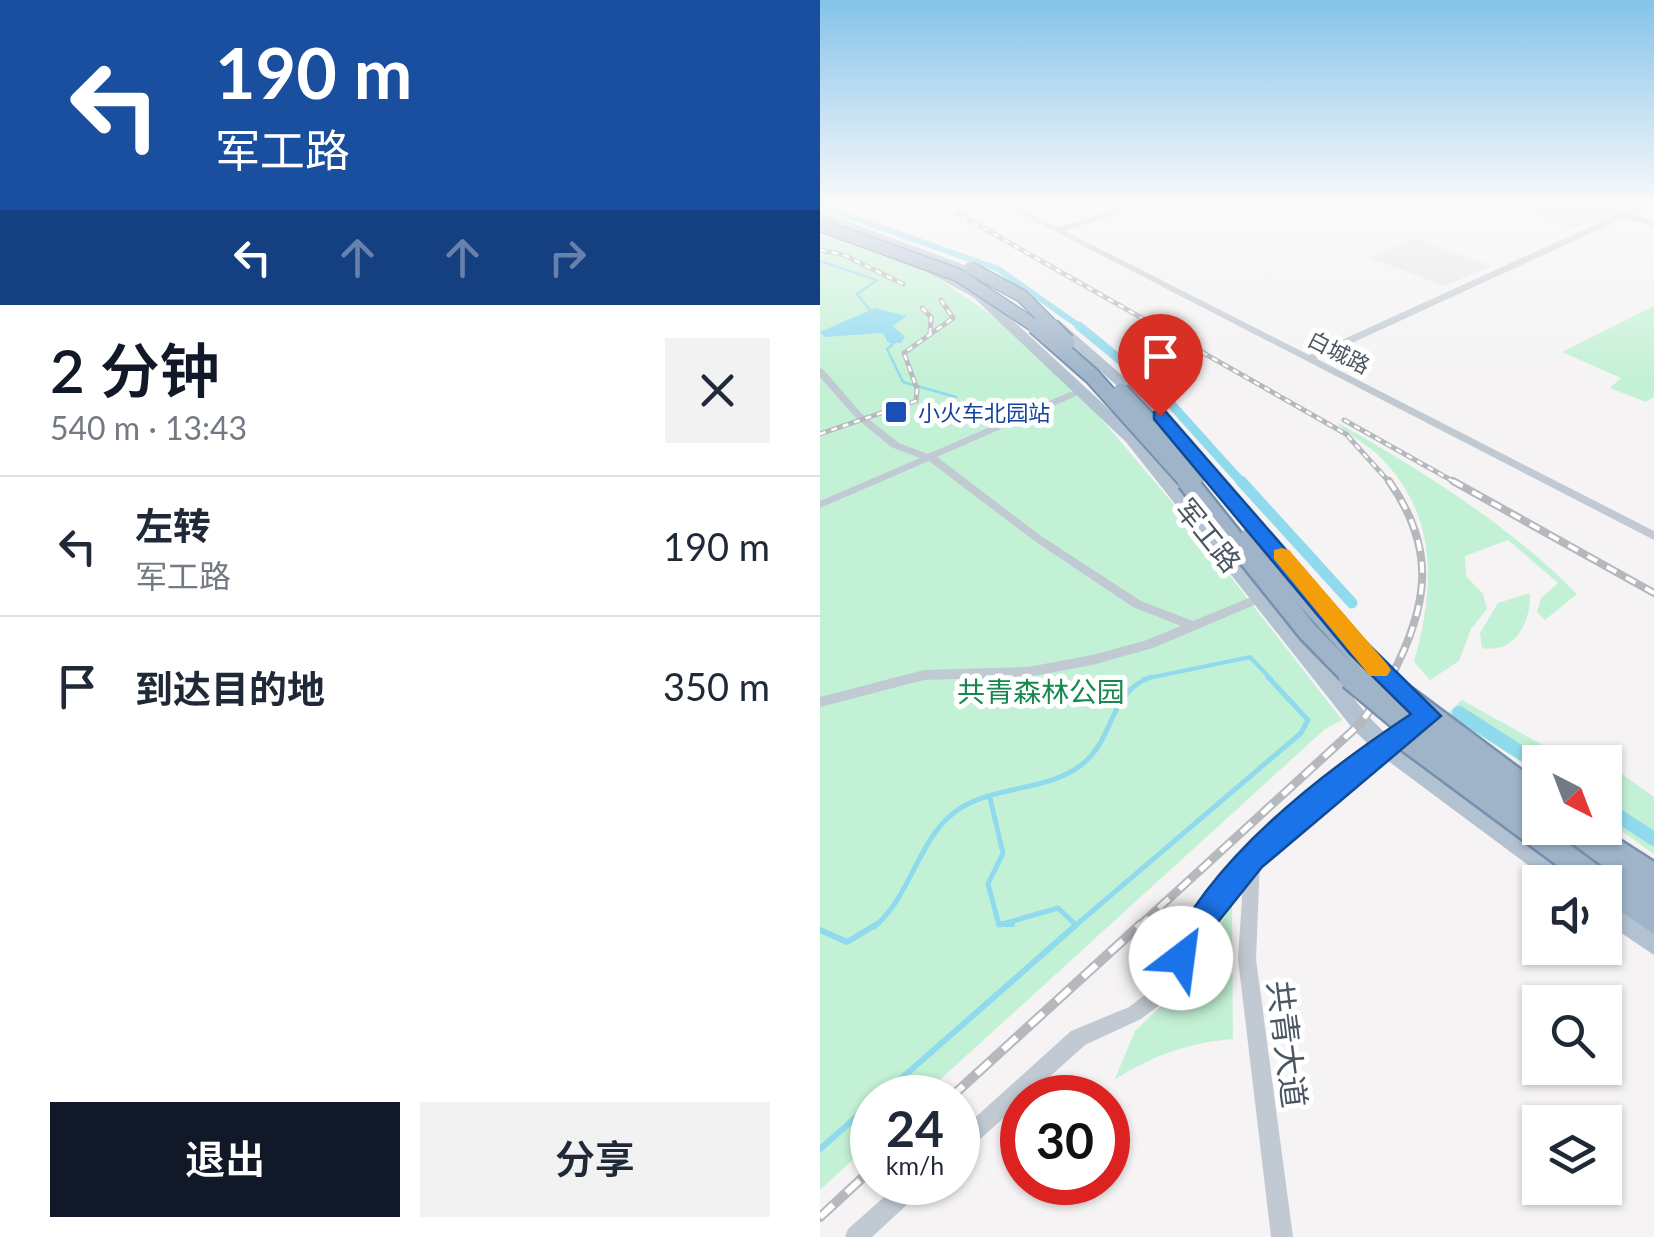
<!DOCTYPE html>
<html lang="zh">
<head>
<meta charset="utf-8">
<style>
	body { margin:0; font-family:Lato,"Noto Sans SC",sans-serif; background:#f2f2f3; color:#1f2937; height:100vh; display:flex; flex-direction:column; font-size:38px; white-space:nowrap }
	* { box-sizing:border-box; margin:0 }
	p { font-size:32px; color:#747a83 }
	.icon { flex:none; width:55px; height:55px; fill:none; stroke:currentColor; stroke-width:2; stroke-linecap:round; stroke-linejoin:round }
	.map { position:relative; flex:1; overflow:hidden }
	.sheet { display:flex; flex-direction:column; background:#fff; width:820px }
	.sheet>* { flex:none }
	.top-card { background:#1a4fa0; color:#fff; overflow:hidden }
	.needle { width:65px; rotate:138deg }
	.controls { position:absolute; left:702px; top:745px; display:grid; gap:20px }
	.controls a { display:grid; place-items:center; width:100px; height:100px; border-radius:0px; background:#fff; box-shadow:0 2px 8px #0004; font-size:50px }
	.speed { position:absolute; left:30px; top:1075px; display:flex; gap:20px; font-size:50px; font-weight:700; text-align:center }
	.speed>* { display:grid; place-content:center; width:130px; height:130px; border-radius:50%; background:#fff; box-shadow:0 2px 8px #0004; line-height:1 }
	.speed small { font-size:25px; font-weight:400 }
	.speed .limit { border:15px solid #d22; background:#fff; color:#111 }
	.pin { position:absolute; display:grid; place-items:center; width:85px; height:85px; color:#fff; margin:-102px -42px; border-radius:50% 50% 50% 0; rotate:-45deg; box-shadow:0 0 10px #0007 }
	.pin .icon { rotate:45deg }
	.me { position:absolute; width:110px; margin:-55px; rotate:30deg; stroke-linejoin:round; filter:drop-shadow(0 0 8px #0008) }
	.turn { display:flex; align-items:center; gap:35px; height:210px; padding:0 50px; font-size:45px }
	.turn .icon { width:130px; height:130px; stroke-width:2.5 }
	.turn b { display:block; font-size:70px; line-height:85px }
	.lanes { display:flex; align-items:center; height:95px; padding:0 50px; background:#0003; justify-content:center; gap:50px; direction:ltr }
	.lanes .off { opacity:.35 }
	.round { display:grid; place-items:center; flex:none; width:105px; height:105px; border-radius:0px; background:#f2f2f3 }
	.headline { display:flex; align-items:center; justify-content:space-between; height:170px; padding:0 50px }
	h1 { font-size:60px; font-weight:600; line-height:75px; color:#111827 }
	.button { display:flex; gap:20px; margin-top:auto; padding:20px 50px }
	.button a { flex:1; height:115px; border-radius:0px; background:#111827; color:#fff; font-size:40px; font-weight:600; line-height:115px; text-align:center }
	.button a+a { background:#f2f2f3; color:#1f2937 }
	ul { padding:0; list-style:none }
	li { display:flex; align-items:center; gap:30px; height:140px; padding:0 50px; border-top:2px solid #e0e1e3 }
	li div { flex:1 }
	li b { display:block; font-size:38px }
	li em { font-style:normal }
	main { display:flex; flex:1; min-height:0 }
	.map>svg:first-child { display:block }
	.education { fill:#e6e4e5 }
	.green { fill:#c3f1d5 }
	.water { fill:#90daee }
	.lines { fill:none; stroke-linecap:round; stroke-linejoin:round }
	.stream-far3 { stroke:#90daee; stroke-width:2.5 }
	.stream-far2 { stroke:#90daee; stroke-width:4 }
	.stream-far1 { stroke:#90daee; stroke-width:5 }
	.stream { stroke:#90daee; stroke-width:6 }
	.canal-far3 { stroke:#90daee; stroke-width:6 }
	.canal-far2 { stroke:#90daee; stroke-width:9 }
	.canal-far1 { stroke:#90daee; stroke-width:11 }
	.canal { stroke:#90daee; stroke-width:14 }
	.trunk-casing { stroke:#7690ad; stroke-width:5 }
	.minor { fill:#c1cad2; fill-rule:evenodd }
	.tertiary { fill:#c1cad2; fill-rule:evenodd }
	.primary { fill:#b3c2d1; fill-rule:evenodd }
	.trunk { fill:#9fb4c9; fill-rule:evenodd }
	.rail-far3-casing { stroke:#b5b8bd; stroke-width:5 }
	.rail-far2-casing { stroke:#b5b8bd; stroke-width:8 }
	.rail-far1-casing { stroke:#b5b8bd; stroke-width:9 }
	.rail-casing { stroke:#b5b8bd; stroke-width:10 }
	.rail-far3 { stroke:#fff; stroke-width:2.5; stroke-dasharray:6; stroke-linecap:butt }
	.rail-far2 { stroke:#fff; stroke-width:4; stroke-dasharray:11; stroke-linecap:butt }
	.rail-far1 { stroke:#fff; stroke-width:5; stroke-dasharray:14; stroke-linecap:butt }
	.rail { stroke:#fff; stroke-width:6; stroke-dasharray:18; stroke-linecap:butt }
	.trunk-bridge-far3-casing { stroke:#7690ad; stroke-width:15; stroke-linecap:butt }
	.trunk-bridge-far2-casing { stroke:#7690ad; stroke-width:19; stroke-linecap:butt }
	.trunk-bridge-far1-casing { stroke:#7690ad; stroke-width:24; stroke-linecap:butt }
	.trunk-bridge-casing { stroke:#7690ad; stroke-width:29; stroke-linecap:butt }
	.trunk-bridge-far3 { stroke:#9fb4c9; stroke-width:12 }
	.trunk-bridge-far2 { stroke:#9fb4c9; stroke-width:15 }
	.trunk-bridge-far1 { stroke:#9fb4c9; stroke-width:19 }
	.trunk-bridge { stroke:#9fb4c9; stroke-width:24 }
	.route { fill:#1a73e8; stroke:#114b97; stroke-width:2.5 }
	.slow { fill:#f59e0b }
	.transit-dot { fill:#1a4fb4; stroke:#fff; stroke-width:4 }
	.labels { text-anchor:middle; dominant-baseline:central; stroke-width:10; stroke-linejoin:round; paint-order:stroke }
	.far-street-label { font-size:22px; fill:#4a5661; stroke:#fff }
	.far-transit-label { font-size:22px; fill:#164399; stroke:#fff; text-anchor:start }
	.street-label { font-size:28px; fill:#4a5661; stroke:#fff }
	.park-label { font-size:28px; fill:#17864f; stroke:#fff }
	.near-street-label { font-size:32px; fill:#4a5661; stroke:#fff }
</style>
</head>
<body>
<main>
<section class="sheet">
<div class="top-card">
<div class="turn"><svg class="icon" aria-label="left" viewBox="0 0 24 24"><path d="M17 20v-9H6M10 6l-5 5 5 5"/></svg><div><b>190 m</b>军工路</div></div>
<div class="lanes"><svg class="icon" aria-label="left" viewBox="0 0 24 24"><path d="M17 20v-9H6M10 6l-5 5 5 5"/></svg><svg class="icon off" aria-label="ahead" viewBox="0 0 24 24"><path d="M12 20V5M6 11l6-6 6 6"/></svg><svg class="icon off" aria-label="ahead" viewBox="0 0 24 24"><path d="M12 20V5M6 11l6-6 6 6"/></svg><svg class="icon off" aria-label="right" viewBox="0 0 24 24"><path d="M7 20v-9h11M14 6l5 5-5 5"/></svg></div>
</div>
<div class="headline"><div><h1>2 分钟</h1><p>540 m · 13:43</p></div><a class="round"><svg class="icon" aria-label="close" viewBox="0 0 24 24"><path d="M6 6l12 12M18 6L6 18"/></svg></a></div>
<ul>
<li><svg class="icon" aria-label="left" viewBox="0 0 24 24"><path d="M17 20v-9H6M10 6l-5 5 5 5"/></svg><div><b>左转</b><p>军工路</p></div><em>190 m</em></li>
<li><svg class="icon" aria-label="arrive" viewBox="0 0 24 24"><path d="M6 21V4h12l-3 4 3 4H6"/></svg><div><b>到达目的地</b></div><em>350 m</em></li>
</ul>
<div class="button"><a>退出</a><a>分享</a></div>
</section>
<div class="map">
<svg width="834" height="1237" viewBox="0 0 834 1237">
	<rect width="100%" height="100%" fill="#f5f3f3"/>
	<!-- education -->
	<g class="education">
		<polygon points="679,204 759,204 781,211 787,218 755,228"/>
		<polygon points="596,239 672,266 624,286 548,257"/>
	</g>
	<!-- green -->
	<g class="green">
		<polygon points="0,235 109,272 177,319 261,395 362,514 522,720 505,729 101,1097 52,1098 52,1142 0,1190"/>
		<polygon points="834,306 834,397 826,402 790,388 801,378 742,352"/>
		<path d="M517 422C603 472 687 523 757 594L725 620 717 612 721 598 738 583 688 540 645 556 646 576 663 594 667 609 651 629 639 661 610 680 594 662C615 587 619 513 557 454 545 443 523 432 517 422Z"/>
		<path d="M710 593C711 621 696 654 662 648L660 633 678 603Z"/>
		<polygon points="642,700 753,762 720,762 720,774 627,714"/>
		<polygon points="795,769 834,797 834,854 785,819 785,773"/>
		<path d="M412 904 413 1039C367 1043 335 1055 295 1079L315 1031 374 975Z"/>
	</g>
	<!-- water -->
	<polygon class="water" points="55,308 87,316 73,326 85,337 81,343 68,343 63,333 5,337 0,332"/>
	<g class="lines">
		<!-- stream-far3 -->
		<g class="stream-far3">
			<polyline points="0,261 57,280 37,294 52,312"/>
			<polyline points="74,343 67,349 83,382 136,397"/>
		</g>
		<!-- stream-far2 -->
		<polyline class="stream-far2" points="324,679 430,657 451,679"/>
		<!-- stream-far1 -->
		<g class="stream-far1">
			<polyline points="170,798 183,853 168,884 179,925 238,908 256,925 481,733 488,720 448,677"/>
			<path d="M54 927C92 896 98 836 139 809 177 784 234 792 267 760 295 733 290 692 331 677"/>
		</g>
		<!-- stream -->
		<g class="stream">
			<polyline points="179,924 192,924"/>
			<polyline points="0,930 27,942 57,924"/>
			<polyline points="59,1098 256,925"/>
			<polyline points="0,1149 52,1103"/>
		</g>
		<!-- canal-far3 -->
		<polyline class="canal-far3" points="0,206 178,269 262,328"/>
		<!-- canal-far2 -->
		<polyline class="canal-far2" points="259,326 343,395 423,484"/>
		<!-- canal-far1 -->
		<polyline class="canal-far1" points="421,481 532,603"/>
		<!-- canal -->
		<g class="canal">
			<polyline points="639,713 720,765"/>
			<polyline points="785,807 834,839"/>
		</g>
		<defs>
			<polygon id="trunk" points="723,828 781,828 834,862 834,934 785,901 785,882 774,882 783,875 726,835"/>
		</defs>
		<!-- trunk casing -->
		<use href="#trunk" class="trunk-casing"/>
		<!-- minor -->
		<g class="minor">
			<polygon points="0,368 3,369 41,413 79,443 108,454 250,392 256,392 256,396 117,457 221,536 321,601 373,621 436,595 440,594 446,598 444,601 333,648 272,665 208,677 104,680 0,707 0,697 104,670 208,667 272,655 324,641 361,626 313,607 213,540 109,461 0,508 0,501 100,458 71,447 35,417 0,377"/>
			<polygon points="569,736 574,738 576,742 574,746 440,861 436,959 473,1237 451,1237 418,959 423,882 394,918 350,997 321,1019 265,1045 206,1098 202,1098 202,1101 145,1153 138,1156 138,1133 251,1031 309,1007 338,985 382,908 426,853 564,738"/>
			<polygon points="81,1182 107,1182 104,1189 52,1237 25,1237 28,1229"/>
		</g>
		<!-- tertiary -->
		<polygon class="tertiary" points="182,204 192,204 238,227 315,204 328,204 245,231 489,355 796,215 764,204 777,204 803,212 820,204 831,204 811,214 834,221 834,226 804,218 497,359 834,531 834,540"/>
		<!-- primary -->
		<g class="primary">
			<polygon points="0,211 171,275 173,278 163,281 0,218"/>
			<polygon points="107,266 115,266 161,291 318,436 549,717 572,740 759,874 763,882 731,882 556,752 533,729 306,442 153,297 107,272"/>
			<polygon points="231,322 241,322 345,413 529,621 532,626 529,631 515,631 335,419 231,328"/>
			<polygon points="785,895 834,926 834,955 785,922"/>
		</g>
		<!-- trunk -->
		<use href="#trunk" class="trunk"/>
		<defs>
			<g id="rail-far3">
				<polyline points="121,204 526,434 571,484"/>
				<polyline points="0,250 24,255 83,284"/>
				<polyline points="102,308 111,317 110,333"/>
				<polyline points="524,420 638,484"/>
				<polyline points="0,434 96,401 97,389 84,353 133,318 121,300"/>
			</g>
			<g id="rail-far2">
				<path d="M569 481C618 551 608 607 570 679"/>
				<polyline points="633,481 834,593"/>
			</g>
			<polyline id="rail-far1" points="318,927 541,723 572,677"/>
			<g id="rail">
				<polyline points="130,1098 321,924"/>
				<polyline points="0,1217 52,1169"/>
			</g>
		</defs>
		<!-- rail-far3 casing -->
		<use href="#rail-far3" class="rail-far3-casing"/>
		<!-- rail-far2 casing -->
		<use href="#rail-far2" class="rail-far2-casing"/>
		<!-- rail-far1 casing -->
		<use href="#rail-far1" class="rail-far1-casing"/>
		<!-- rail casing -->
		<use href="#rail" class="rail-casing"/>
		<!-- rail-far3 -->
		<use href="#rail-far3" class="rail-far3"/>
		<!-- rail-far2 -->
		<use href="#rail-far2" class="rail-far2"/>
		<!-- rail-far1 -->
		<use href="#rail-far1" class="rail-far1"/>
		<!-- rail -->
		<use href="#rail" class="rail"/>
		<defs>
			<g id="trunk-bridge-far3">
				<polyline points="0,225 138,275 218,328"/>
				<polyline points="150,268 202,296 234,328"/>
			</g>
			<g id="trunk-bridge-far2">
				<polyline points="215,326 272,376 369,484"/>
				<polyline points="231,326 247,342"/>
				<polyline points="301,391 380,475"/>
			</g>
			<g id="trunk-bridge-far1">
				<polyline points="367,481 488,632 534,679"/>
				<polyline points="430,537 559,679"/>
			</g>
			<g id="trunk-bridge">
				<polyline points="531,677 592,728 720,817"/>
				<polyline points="557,677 720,799"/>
				<polyline points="583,736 780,882"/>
			</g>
		</defs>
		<!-- trunk-bridge-far3 casing -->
		<use href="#trunk-bridge-far3" class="trunk-bridge-far3-casing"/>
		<!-- trunk-bridge-far2 casing -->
		<use href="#trunk-bridge-far2" class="trunk-bridge-far2-casing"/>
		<!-- trunk-bridge-far1 casing -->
		<use href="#trunk-bridge-far1" class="trunk-bridge-far1-casing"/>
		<!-- trunk-bridge casing -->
		<use href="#trunk-bridge" class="trunk-bridge-casing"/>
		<!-- trunk-bridge-far3 -->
		<use href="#trunk-bridge-far3" class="trunk-bridge-far3"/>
		<!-- trunk-bridge-far2 -->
		<use href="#trunk-bridge-far2" class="trunk-bridge-far2"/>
		<!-- trunk-bridge-far1 -->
		<use href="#trunk-bridge-far1" class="trunk-bridge-far1"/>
		<!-- trunk-bridge -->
		<use href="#trunk-bridge" class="trunk-bridge"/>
	</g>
	<!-- sky -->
	<linearGradient id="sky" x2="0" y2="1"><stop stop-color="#85c3ea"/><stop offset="0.54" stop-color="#fafafa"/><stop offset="1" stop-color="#fafafa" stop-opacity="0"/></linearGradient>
	<rect width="834" height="377" fill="url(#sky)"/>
	<!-- route -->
	<path class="route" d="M334 412H346L547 643 621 716 442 867 398 922 372 969 361 973 350 969 346 958C389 859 502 773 591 714L530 654 334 419Z"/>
	<!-- slow -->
	<polygon class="slow" points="462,548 469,550 567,664 571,670 567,676 550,676 454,559 454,550"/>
	<!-- markers -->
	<rect class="transit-dot" x="64" y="400" width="24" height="24" rx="5"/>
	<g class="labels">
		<!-- far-street labels -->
		<g class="far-street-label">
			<text transform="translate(519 352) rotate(27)">白城路</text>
		</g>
		<!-- far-transit labels -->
		<g class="far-transit-label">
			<text x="98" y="412">小火车北园站</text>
		</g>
		<!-- street labels -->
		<g class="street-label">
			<text transform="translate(389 535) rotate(51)">军工路</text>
		</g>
		<!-- park labels -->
		<g class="park-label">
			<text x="221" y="691">共青森林公园</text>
		</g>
		<!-- near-street labels -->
		<g class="near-street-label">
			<text transform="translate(468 1044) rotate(83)">共青大道</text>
		</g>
	</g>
</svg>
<div class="controls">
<a><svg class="needle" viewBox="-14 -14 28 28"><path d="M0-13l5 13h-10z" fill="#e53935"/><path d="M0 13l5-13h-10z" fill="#747a83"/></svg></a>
<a><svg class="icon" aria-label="sound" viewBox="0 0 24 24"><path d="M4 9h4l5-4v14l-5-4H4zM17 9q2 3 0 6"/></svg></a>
<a><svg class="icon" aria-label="search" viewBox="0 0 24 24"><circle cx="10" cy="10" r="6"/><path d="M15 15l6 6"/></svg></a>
<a><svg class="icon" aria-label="layers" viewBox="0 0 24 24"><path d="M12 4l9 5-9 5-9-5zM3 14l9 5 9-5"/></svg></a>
</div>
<div class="speed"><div>24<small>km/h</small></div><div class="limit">30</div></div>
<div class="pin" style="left:340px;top:416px;background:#d93025"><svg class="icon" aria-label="arrive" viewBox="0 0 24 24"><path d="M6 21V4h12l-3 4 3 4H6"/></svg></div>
<svg class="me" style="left:361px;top:958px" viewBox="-20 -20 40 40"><circle r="19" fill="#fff"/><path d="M0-13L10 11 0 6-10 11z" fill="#1a73e8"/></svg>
</div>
</main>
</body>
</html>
